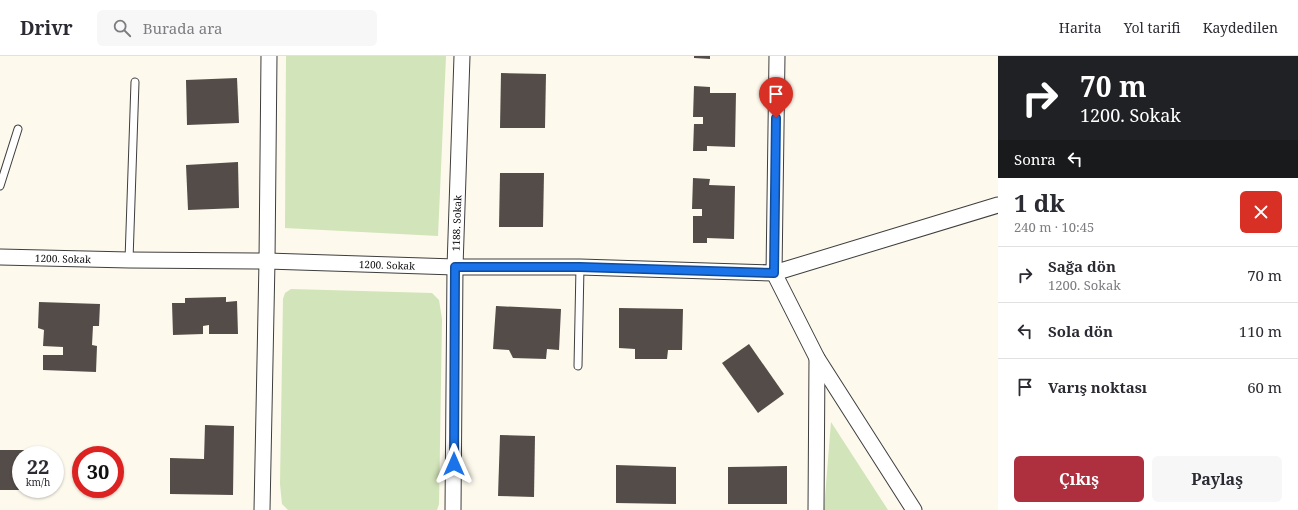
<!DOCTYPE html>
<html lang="tr">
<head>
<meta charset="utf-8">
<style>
	body { margin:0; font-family:"Noto Serif",serif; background:#f7f7f7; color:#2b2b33; height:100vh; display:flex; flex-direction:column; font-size:15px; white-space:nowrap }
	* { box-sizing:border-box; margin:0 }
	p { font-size:13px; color:#7c7c81 }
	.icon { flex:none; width:22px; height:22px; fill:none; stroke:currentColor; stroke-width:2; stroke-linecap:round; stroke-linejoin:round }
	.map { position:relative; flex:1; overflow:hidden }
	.panel { display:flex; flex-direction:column; background:#fff; width:300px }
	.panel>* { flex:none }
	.top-card { background:#202124; color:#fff; overflow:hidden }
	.speed { position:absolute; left:12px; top:390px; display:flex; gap:8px; font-size:20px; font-weight:700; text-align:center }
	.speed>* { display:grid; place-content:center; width:52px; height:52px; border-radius:50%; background:#fff; box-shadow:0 1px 3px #0004; line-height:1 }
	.speed small { font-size:10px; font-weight:400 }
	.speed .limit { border:6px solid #d22; background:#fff; color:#111 }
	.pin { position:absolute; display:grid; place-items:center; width:34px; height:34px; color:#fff; margin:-41px -17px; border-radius:50% 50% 50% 0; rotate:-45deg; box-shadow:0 0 4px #0007 }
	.pin .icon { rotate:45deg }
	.me { position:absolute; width:44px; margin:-22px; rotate:0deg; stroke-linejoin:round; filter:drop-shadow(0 0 3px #0008) }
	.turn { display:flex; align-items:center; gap:14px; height:84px; padding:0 16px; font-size:18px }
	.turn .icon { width:52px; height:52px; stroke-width:2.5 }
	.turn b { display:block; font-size:28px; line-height:34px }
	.then { display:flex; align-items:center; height:38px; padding:0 16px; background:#0003; gap:8px; font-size:15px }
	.round { display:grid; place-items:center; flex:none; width:42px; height:42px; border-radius:6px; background:#f7f7f7 }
	.head { display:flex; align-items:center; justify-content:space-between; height:68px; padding:0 16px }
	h1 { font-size:24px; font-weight:700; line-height:30px }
	.primary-button { display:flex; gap:8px; margin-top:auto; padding:8px 16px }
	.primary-button a { flex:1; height:46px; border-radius:6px; background:#ae303e; color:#fff; font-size:16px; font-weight:700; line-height:46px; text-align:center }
	.primary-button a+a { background:#f7f7f7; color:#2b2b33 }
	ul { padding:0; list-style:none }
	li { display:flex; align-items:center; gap:12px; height:56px; padding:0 16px; border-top:1px solid #e1e1e2 }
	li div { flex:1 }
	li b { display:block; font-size:15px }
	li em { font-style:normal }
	header { display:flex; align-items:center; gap:24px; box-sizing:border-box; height:56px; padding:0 20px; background:#fff; border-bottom:1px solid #e1e1e2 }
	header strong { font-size:19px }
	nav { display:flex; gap:22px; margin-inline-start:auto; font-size:14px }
	.search { width:280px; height:36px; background:#f7f7f7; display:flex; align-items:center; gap:10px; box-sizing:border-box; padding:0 14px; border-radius:6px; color:#7c7c81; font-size:15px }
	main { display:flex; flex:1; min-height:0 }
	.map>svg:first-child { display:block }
	.green { fill:#d2e4b9 }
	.building { fill:#534c49 }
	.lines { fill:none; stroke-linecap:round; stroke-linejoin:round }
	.lane-casing { stroke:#3e3e3e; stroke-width:9 }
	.street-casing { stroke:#3e3e3e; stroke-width:17 }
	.lane { stroke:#fff; stroke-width:7 }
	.street { stroke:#fff; stroke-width:15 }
	.route-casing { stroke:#114b97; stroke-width:10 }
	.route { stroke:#1a73e8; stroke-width:7 }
	.labels { text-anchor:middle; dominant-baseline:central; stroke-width:4; stroke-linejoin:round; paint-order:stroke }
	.street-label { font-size:10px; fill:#0b0b0b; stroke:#fff }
</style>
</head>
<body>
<header>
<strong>Drivr</strong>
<div class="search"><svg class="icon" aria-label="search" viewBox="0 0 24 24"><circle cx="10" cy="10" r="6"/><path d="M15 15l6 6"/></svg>Burada ara</div>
<nav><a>Harita</a><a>Yol tarifi</a><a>Kaydedilen</a></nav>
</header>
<main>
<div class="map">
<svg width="998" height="454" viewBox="0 0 998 454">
	<rect width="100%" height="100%" fill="#fdf9ec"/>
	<!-- green -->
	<g class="green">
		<polygon points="286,0 446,0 438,180 285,172"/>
		<polygon points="291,233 432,237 439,244 442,263 439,448 437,454 288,454 282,448 280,428 283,243 285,237"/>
		<polygon points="831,366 888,454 824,454"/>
	</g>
	<!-- building -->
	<g class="building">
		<polygon points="694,0 710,0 710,3 694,2"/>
		<polygon points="501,17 546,18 545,72 500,72"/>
		<polygon points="237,22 239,67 187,69 186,24"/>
		<polygon points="694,30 710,31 710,37 736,37 735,91 707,90 707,95 693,95 694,68 703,68 703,61 693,61"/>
		<polygon points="238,106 239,152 188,154 186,109"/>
		<polygon points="500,117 544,117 543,171 499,171"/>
		<polygon points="693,122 710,123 709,129 735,130 734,183 707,182 707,187 693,187 693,160 702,160 702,153 692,153"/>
		<polygon points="226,241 226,246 237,245 238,278 209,278 209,269 203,270 203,278 173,279 172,247 185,247 185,242"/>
		<polygon points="39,246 100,248 99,270 93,270 92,289 97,290 96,316 43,314 43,299 63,299 63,291 43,290 44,274 38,272"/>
		<polygon points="496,250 561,253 559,294 547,293 546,303 513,302 509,294 493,293"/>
		<polygon points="619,252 683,253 682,294 668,294 667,303 635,303 635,293 619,292"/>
		<polygon points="749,288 784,338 758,357 722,307"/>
		<polygon points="205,369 234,370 233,439 170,438 170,402 204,403"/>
		<polygon points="500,379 535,380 534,441 498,440"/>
		<polygon points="0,394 44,394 44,399 21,399 21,434 0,434"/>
		<polygon points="616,409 676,411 676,448 616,447"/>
		<polygon points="787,410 787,448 728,448 728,411"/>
	</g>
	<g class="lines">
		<defs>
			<g id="lane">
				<polyline points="0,130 18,73"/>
				<polyline points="129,204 135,26"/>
				<polyline points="578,310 580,211"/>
			</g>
			<g id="street">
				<polyline points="777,0 774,217 817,302 914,454"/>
				<path id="s1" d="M0 201 129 204 267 205 455 211H580L774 217 998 149"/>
				<polyline points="262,454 267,205 269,0"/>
				<path id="s2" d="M453 454 455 211 462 0"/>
				<polyline points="816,454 817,302"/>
			</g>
		</defs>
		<!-- lane casing -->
		<use href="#lane" class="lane-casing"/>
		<!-- street casing -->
		<use href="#street" class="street-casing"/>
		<!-- lane -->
		<use href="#lane" class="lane"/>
		<!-- street -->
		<use href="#street" class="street"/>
	</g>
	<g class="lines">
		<defs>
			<polyline id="route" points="454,408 455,211 580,211 774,217 776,62"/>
		</defs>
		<!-- route casing -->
		<use href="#route" class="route-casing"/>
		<!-- route -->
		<use href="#route" class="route"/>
	</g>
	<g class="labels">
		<!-- street labels -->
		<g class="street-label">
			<text stroke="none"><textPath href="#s2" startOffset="287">1188. Sokak</textPath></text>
			<text stroke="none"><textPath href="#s1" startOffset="63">1200. Sokak</textPath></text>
			<text stroke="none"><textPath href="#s1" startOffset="387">1200. Sokak</textPath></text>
		</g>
	</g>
</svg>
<div class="speed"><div>22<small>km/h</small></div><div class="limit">30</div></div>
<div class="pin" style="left:776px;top:62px;background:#d93025"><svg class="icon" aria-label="arrive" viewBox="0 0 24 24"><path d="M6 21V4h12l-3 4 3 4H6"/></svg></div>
<svg class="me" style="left:454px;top:408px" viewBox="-20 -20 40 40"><path d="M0-17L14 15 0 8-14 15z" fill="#1a73e8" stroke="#fff" stroke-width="4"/></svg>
</div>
<section class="panel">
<div class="top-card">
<div class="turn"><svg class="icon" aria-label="right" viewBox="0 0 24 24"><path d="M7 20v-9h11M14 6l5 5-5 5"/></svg><div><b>70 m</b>1200. Sokak</div></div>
<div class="then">Sonra<svg class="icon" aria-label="left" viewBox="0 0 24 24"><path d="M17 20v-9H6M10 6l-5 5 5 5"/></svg></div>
</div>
<div class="head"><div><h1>1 dk</h1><p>240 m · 10:45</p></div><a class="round" style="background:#d93025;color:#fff"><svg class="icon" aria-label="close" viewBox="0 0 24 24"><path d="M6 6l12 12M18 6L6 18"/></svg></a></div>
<ul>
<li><svg class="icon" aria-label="right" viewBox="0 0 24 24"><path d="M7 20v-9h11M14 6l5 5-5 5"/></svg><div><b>Sağa dön</b><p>1200. Sokak</p></div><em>70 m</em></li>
<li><svg class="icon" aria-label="left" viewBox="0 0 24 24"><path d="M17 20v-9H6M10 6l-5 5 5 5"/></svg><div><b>Sola dön</b></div><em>110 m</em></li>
<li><svg class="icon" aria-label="arrive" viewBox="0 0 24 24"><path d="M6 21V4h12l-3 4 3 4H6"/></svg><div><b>Varış noktası</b></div><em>60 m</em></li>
</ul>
<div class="primary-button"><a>Çıkış</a><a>Paylaş</a></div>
</section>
</main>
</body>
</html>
